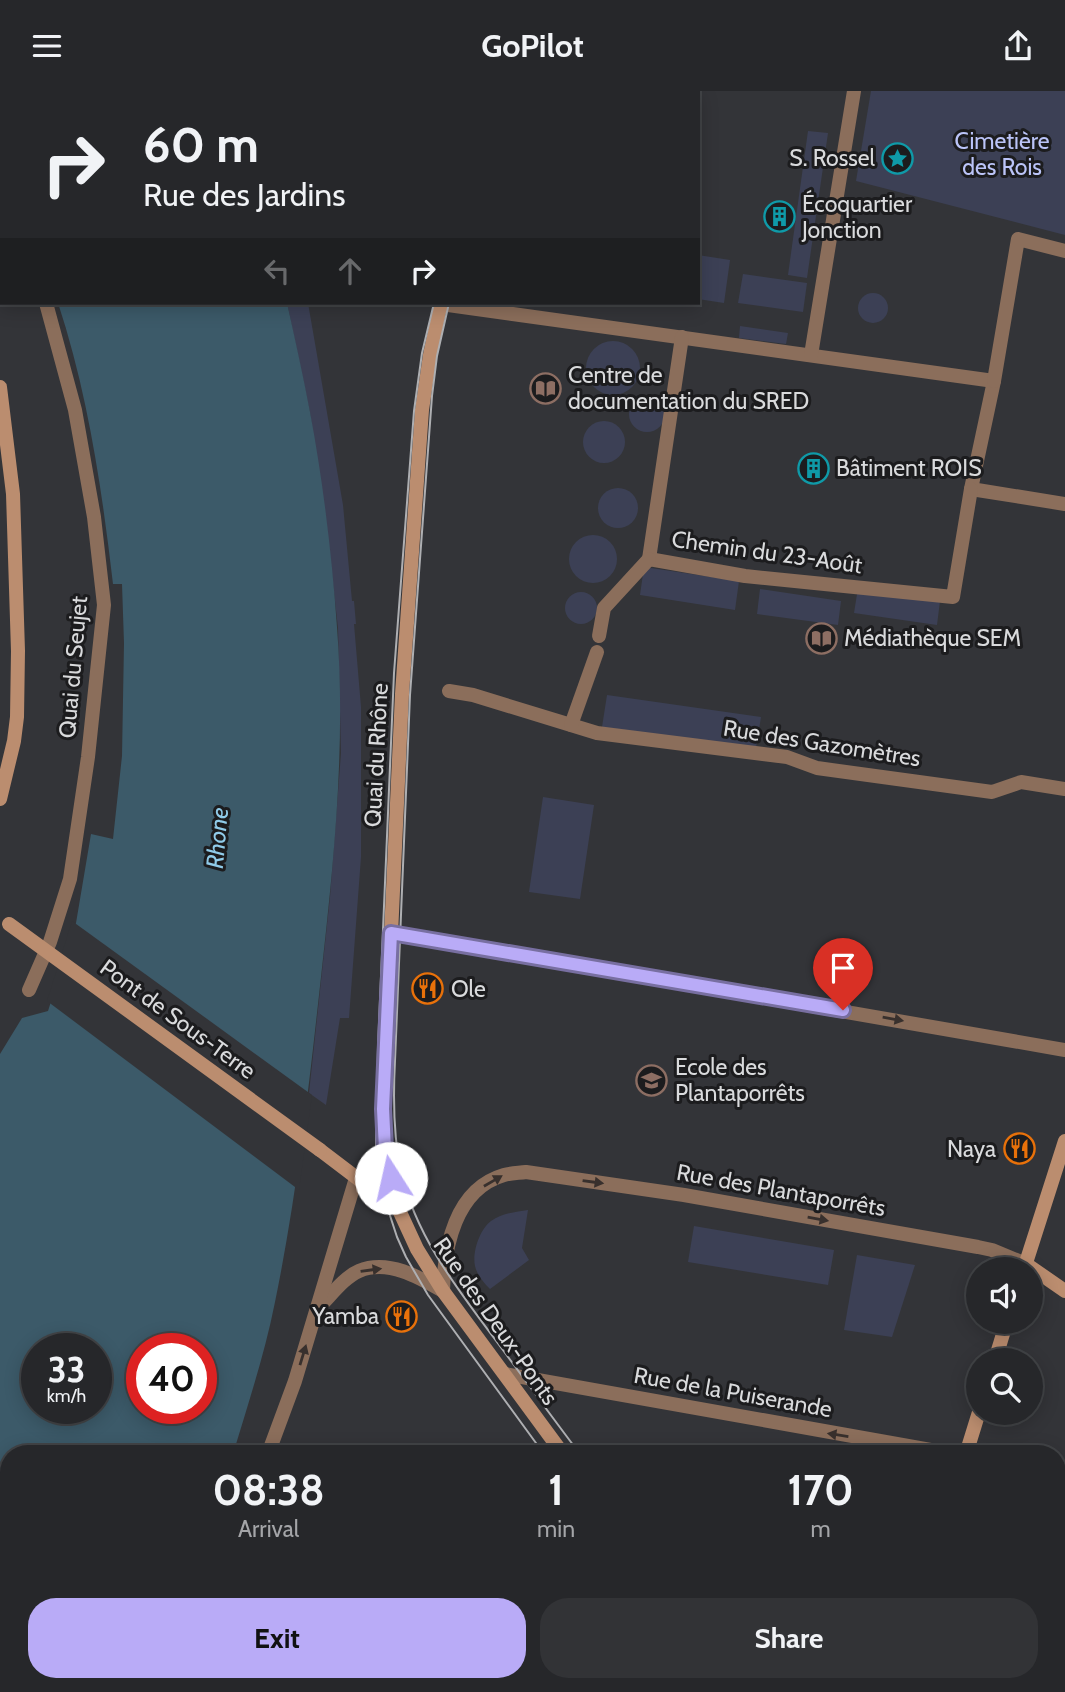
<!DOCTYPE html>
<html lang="en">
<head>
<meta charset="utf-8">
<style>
	body { margin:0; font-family:Cabin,sans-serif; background:#323336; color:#f1f3f6; height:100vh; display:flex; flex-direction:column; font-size:26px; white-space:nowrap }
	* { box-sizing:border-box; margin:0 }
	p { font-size:23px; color:#a4a5a8 }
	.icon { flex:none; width:38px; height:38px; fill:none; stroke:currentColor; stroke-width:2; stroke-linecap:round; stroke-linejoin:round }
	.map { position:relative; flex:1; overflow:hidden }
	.details { position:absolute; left:0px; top:1354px; width:1066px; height:247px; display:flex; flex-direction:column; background:#26272a; border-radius:28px 28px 0 0; box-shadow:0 4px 18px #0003,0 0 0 2px #424447 }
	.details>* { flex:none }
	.guide { position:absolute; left:0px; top:0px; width:700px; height:214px; box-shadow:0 4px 18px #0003,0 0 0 2px #424447; background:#26272a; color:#f1f3f6; overflow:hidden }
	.controls { position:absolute; left:966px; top:1166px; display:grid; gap:14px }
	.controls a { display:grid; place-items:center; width:77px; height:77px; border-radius:50%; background:#26272a; box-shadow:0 4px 18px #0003,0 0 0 2px #424447; font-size:35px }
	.speed { position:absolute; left:21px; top:1242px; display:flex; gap:14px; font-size:35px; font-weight:700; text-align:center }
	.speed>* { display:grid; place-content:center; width:91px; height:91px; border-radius:50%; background:#26272a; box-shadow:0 4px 18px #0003,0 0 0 2px #424447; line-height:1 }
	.speed small { font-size:18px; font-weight:400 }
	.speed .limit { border:10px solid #d22; background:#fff; color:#111 }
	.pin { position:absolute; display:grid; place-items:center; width:60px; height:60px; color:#fff; margin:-72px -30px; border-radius:50% 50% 50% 0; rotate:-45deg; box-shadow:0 0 7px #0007 }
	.pin .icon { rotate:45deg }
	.me { position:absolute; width:77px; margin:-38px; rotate:350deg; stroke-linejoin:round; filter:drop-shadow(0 0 5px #0008) }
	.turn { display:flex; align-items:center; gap:24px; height:147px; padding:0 28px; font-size:32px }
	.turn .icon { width:91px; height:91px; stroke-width:2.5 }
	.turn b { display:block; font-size:49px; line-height:60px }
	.lanes { display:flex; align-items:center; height:66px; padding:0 28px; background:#0003; justify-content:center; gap:35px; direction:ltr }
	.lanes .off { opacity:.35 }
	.eta { display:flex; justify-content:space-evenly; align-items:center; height:119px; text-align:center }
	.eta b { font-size:42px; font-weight:700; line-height:49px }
	.primary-button { display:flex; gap:14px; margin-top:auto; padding:14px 28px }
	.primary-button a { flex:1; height:80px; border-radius:28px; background:#b9abf7; color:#111; font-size:28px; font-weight:700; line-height:80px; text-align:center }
	.primary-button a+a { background:#323336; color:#f1f3f6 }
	header { display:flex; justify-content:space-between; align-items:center; height:91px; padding:0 28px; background:#26272a; font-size:32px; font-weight:700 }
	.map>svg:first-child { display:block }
	.green { fill:#3c4055 }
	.water { fill:#3c5a69; fill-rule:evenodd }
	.pier { fill:#333438 }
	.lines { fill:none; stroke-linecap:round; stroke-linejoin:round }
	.street { stroke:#8b6e5b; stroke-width:14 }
	.secondary { stroke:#bb8d6f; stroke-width:14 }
	.tram { stroke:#aeafb2; stroke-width:2 }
	.secondary-bridge { stroke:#bb8d6f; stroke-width:14 }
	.oneway { fill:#38302d }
	.route-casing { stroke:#786fa1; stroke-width:18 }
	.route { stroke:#b9abf7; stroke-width:12 }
	.labels { text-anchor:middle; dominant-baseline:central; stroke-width:6; stroke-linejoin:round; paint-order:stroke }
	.park-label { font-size:23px; fill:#bbc4f8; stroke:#1c1c1e }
	.poi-label { font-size:23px; fill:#d9dadc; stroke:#1c1c1e; text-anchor:start }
	.street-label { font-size:23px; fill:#d9dadc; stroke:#1c1c1e }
	.water-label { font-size:24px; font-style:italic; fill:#90cbe9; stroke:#1c1c1e }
</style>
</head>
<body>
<header><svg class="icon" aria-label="menu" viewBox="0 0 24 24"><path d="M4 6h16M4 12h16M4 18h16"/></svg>GoPilot<svg class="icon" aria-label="share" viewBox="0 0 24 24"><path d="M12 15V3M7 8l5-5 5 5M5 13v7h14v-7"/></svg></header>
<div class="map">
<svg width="1065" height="1601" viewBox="0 0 1065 1601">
	<rect width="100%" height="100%" fill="#333438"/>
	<!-- green -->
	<g class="green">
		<polygon points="871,0 1065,0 1065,144 856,90"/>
		<polygon points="808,40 828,42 807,187 788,184"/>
		<polygon points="698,164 730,169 724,212 698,208"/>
		<polygon points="743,183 807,192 803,221 738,212"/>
		<circle cx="873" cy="217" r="15"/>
		<polygon points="287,212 308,212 343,414 352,510 354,510 356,533 354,533 361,616 361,766 349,927 340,927 326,1014 309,1002 330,806 341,662 338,537 327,438 310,322"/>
		<polygon points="740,235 788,242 786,253 739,247"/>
		<circle cx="613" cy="277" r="27"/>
		<circle cx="647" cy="323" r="18"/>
		<circle cx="604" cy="351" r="21"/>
		<circle cx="618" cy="417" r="20"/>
		<circle cx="593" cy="468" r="24"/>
		<polygon points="644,476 739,490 735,519 640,504"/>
		<polygon points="858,497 940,510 937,534 854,522"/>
		<polygon points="760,498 841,510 838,534 757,523"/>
		<circle cx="581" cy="517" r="16"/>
		<polygon points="607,604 761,626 756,657 602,636"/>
		<polygon points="543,706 594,714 580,808 529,801"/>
		<path d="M528 1119 522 1157 529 1169 490 1198C484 1192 477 1184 475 1175 472 1161 480 1138 491 1130 502 1122 516 1121 528 1119Z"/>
		<polygon points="694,1135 834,1159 828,1194 688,1171"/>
		<polygon points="857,1164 915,1174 892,1246 844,1239"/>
	</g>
	<!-- water -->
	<g class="water">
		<polygon points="0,0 238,0 238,2 2,2 2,53 0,49"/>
		<path d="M58 212H287C295 248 303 284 310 321 323 390 332 465 337 536 346 653 334 770 321 886 309 995 297 1104 275 1211 265 1262 248 1313 233 1363H9V1592L141 1593 137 1601H0V963L22 927 48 920 76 832 91 743 113 748 122 665 124 552 122 493H113C102 399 88 303 58 212ZM37 1258H96V1318H37ZM142 1258H201V1318H142Z"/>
	</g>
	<!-- pier -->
	<polygon class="pier" points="72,830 312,1004 299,1099 47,910"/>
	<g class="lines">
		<!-- street -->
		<g class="street">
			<polyline points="322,0 322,2"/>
			<polyline points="0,78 2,83"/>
			<polyline points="441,213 994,290 971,398 1065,413"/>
			<polyline points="682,246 649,468 745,485 953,506 971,398"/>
			<polyline points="811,264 854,0"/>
			<polyline points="994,290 1018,148 1065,160"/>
			<polyline points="599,545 604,517 649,468"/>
			<polyline points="449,600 473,604 597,642 787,666 817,677 992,701 1021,691 1065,698"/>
			<polyline points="571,634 597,561"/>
			<polyline points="391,842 1065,959"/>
			<polyline points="29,899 50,851 70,788 88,666 104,514 94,426 75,319 46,212"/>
			<path d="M317 1218C330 1206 343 1187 359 1180 388 1168 419 1186 443 1200 444 1157 455 1098 504 1084 511 1082 519 1082 526 1081L684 1104 978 1156 992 1159 1026 1173"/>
			<polyline points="505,1283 953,1363"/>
			<polyline points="268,1363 295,1290 356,1087"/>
			<polyline points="256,1592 282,1601"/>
			<polyline points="182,1601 185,1592"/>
		</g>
		<!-- secondary -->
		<g class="secondary">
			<polyline points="489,2 489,0"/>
			<polyline points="441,212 430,264 422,319 402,603 383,1018 385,1058 391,1088 399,1119 417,1158 443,1200 563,1363"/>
			<polyline points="0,296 13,403 18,560 17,626 14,650 0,708"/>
			<polyline points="320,1059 399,1119"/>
			<polyline points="1026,1173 1065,1200"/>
			<polyline points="1024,1178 1065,1050"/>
			<polyline points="995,1269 1007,1230"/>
			<polyline points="966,1363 979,1321"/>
			<polyline points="728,1592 734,1601"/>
			<polyline points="889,1601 892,1592"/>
		</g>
		<!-- tram -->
		<g class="tram">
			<polyline points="481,2 481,0"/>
			<polyline points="497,2 497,0"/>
			<polyline points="434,212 422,262 414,320 394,582 378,955 376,1057 382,1100 397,1146 406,1166 428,1204 544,1363"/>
			<path d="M449 212 437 265 432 305 410 604 395 970C393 1007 393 1044 401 1081 416 1145 456 1196 494 1247 523 1286 551 1325 580 1363"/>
			<polyline points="712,1592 718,1601"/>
			<polyline points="747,1592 753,1601"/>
		</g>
		<!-- secondary-bridge -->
		<polyline class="secondary-bridge" points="9,833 320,1059"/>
	</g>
	<!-- one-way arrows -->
	<defs><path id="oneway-solid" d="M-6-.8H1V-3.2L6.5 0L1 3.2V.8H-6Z" transform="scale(1.75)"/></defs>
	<g class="oneway">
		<use href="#oneway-solid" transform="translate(893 928) rotate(10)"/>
		<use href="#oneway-solid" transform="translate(493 1090) rotate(-30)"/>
		<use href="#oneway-solid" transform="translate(593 1091) rotate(8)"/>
		<use href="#oneway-solid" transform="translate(818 1128) rotate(10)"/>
		<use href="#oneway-solid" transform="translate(371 1179) rotate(-8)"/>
		<use href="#oneway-solid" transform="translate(303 1264) rotate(-73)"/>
		<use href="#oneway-solid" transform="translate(838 1344) rotate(-171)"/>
	</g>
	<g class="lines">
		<defs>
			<polyline id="route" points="391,1087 385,1058 383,1018 391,842 843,919"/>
		</defs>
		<!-- route casing -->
		<use href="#route" class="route-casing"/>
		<!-- route -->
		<use href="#route" class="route"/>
	</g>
	<!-- icons -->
	<defs>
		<symbol id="sight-ring" viewBox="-11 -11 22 22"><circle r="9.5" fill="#1c1c1e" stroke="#0f9aa8" stroke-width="1.5"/><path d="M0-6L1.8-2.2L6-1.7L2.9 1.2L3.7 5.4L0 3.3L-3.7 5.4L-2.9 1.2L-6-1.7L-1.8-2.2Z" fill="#0f9aa8"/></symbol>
		<symbol id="building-ring" viewBox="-11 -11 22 22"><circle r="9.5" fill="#1c1c1e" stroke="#0f9aa8" stroke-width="1.5"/><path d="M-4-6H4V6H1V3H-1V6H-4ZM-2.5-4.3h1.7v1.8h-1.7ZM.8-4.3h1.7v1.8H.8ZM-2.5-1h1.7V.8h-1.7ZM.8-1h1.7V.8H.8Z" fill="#0f9aa8"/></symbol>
		<symbol id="library-ring" viewBox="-11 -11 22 22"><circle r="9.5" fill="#1c1c1e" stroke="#8d6e63" stroke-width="1.5"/><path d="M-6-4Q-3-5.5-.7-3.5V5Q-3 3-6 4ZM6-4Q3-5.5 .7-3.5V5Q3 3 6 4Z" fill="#8d6e63"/></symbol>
		<symbol id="restaurant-ring" viewBox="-11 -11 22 22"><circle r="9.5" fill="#1c1c1e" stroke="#e8710a" stroke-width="1.5"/><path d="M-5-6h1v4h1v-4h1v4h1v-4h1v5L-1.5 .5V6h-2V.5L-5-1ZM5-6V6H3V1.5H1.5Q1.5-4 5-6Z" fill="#e8710a"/></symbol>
		<symbol id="school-ring" viewBox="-11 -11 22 22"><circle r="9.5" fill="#1c1c1e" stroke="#8d6e63" stroke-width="1.5"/><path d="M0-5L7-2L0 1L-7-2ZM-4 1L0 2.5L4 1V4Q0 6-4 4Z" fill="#8d6e63"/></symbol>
	</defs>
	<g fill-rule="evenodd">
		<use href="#sight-ring" x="880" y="50" width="35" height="35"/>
		<use href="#building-ring" x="762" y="108" width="35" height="35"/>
		<use href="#library-ring" x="528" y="280" width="35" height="35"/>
		<use href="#building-ring" x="796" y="360" width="35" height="35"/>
		<use href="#library-ring" x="804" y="530" width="35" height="35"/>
		<use href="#restaurant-ring" x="410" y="880" width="35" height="35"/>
		<use href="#school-ring" x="634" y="972" width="35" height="35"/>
		<use href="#restaurant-ring" x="1002" y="1040" width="35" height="35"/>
		<use href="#restaurant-ring" x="384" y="1208" width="35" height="35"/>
	</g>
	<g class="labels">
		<!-- park labels -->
		<g class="park-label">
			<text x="1002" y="50">Cimetière<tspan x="1002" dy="26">des Rois</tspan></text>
		</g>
		<!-- poi labels -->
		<g class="poi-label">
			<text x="875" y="67" text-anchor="end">S. Rossel</text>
			<text x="802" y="113">Écoquartier<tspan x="802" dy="26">Jonction</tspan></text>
			<text x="568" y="284">Centre de<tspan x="568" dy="26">documentation du SRED</tspan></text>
			<text x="836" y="377">Bâtiment ROIS</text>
			<text x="844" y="547">Médiathèque SEM</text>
			<text x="451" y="898">Ole</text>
			<text x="675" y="976">Ecole des<tspan x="675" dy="26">Plantaporrêts</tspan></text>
			<text x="996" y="1058" text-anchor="end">Naya</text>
			<text x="379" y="1225" text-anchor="end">Yamba</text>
		</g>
		<!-- street labels -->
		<g class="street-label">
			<text transform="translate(767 461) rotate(8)">Chemin du 23-Août</text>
			<text transform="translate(73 576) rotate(-85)">Quai du Seujet</text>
			<text transform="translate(822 652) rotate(9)">Rue des Gazomètres</text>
			<text transform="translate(376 664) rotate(-87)">Quai du Rhône</text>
			<text transform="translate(178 928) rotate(36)">Pont de Sous-Terre</text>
			<text transform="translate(781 1099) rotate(10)">Rue des Plantaporrêts</text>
			<text transform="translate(496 1230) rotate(55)">Rue des Deux-Ponts</text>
			<text transform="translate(733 1301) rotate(10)">Rue de la Puiserande</text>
		</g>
		<!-- water labels -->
		<g class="water-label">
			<text transform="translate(217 747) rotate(-85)">Rhone</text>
		</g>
	</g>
</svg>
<div class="controls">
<a><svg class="icon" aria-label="sound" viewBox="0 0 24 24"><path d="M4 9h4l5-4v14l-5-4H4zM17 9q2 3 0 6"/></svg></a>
<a><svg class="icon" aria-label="search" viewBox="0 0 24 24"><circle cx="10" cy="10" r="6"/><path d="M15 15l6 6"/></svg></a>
</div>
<div class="speed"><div>33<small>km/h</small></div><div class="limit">40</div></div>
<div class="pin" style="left:843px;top:919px;background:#d93025"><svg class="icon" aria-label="arrive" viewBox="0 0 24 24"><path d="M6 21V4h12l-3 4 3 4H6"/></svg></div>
<svg class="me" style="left:391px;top:1087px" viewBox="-20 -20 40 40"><circle r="19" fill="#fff"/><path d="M0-13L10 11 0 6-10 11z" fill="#b9abf7"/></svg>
<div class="guide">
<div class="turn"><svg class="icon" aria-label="right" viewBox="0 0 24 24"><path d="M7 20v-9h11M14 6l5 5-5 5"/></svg><div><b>60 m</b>Rue des Jardins</div></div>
<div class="lanes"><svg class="icon off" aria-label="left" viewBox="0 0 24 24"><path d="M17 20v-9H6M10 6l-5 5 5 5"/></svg><svg class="icon off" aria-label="ahead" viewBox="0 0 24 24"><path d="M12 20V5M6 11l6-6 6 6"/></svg><svg class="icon" aria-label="right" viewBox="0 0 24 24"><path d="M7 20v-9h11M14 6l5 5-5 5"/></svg></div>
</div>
<section class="details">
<div class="eta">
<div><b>08:38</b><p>Arrival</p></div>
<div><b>1</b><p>min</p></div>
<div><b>170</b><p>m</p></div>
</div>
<div class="primary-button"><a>Exit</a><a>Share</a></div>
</section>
</div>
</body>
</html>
